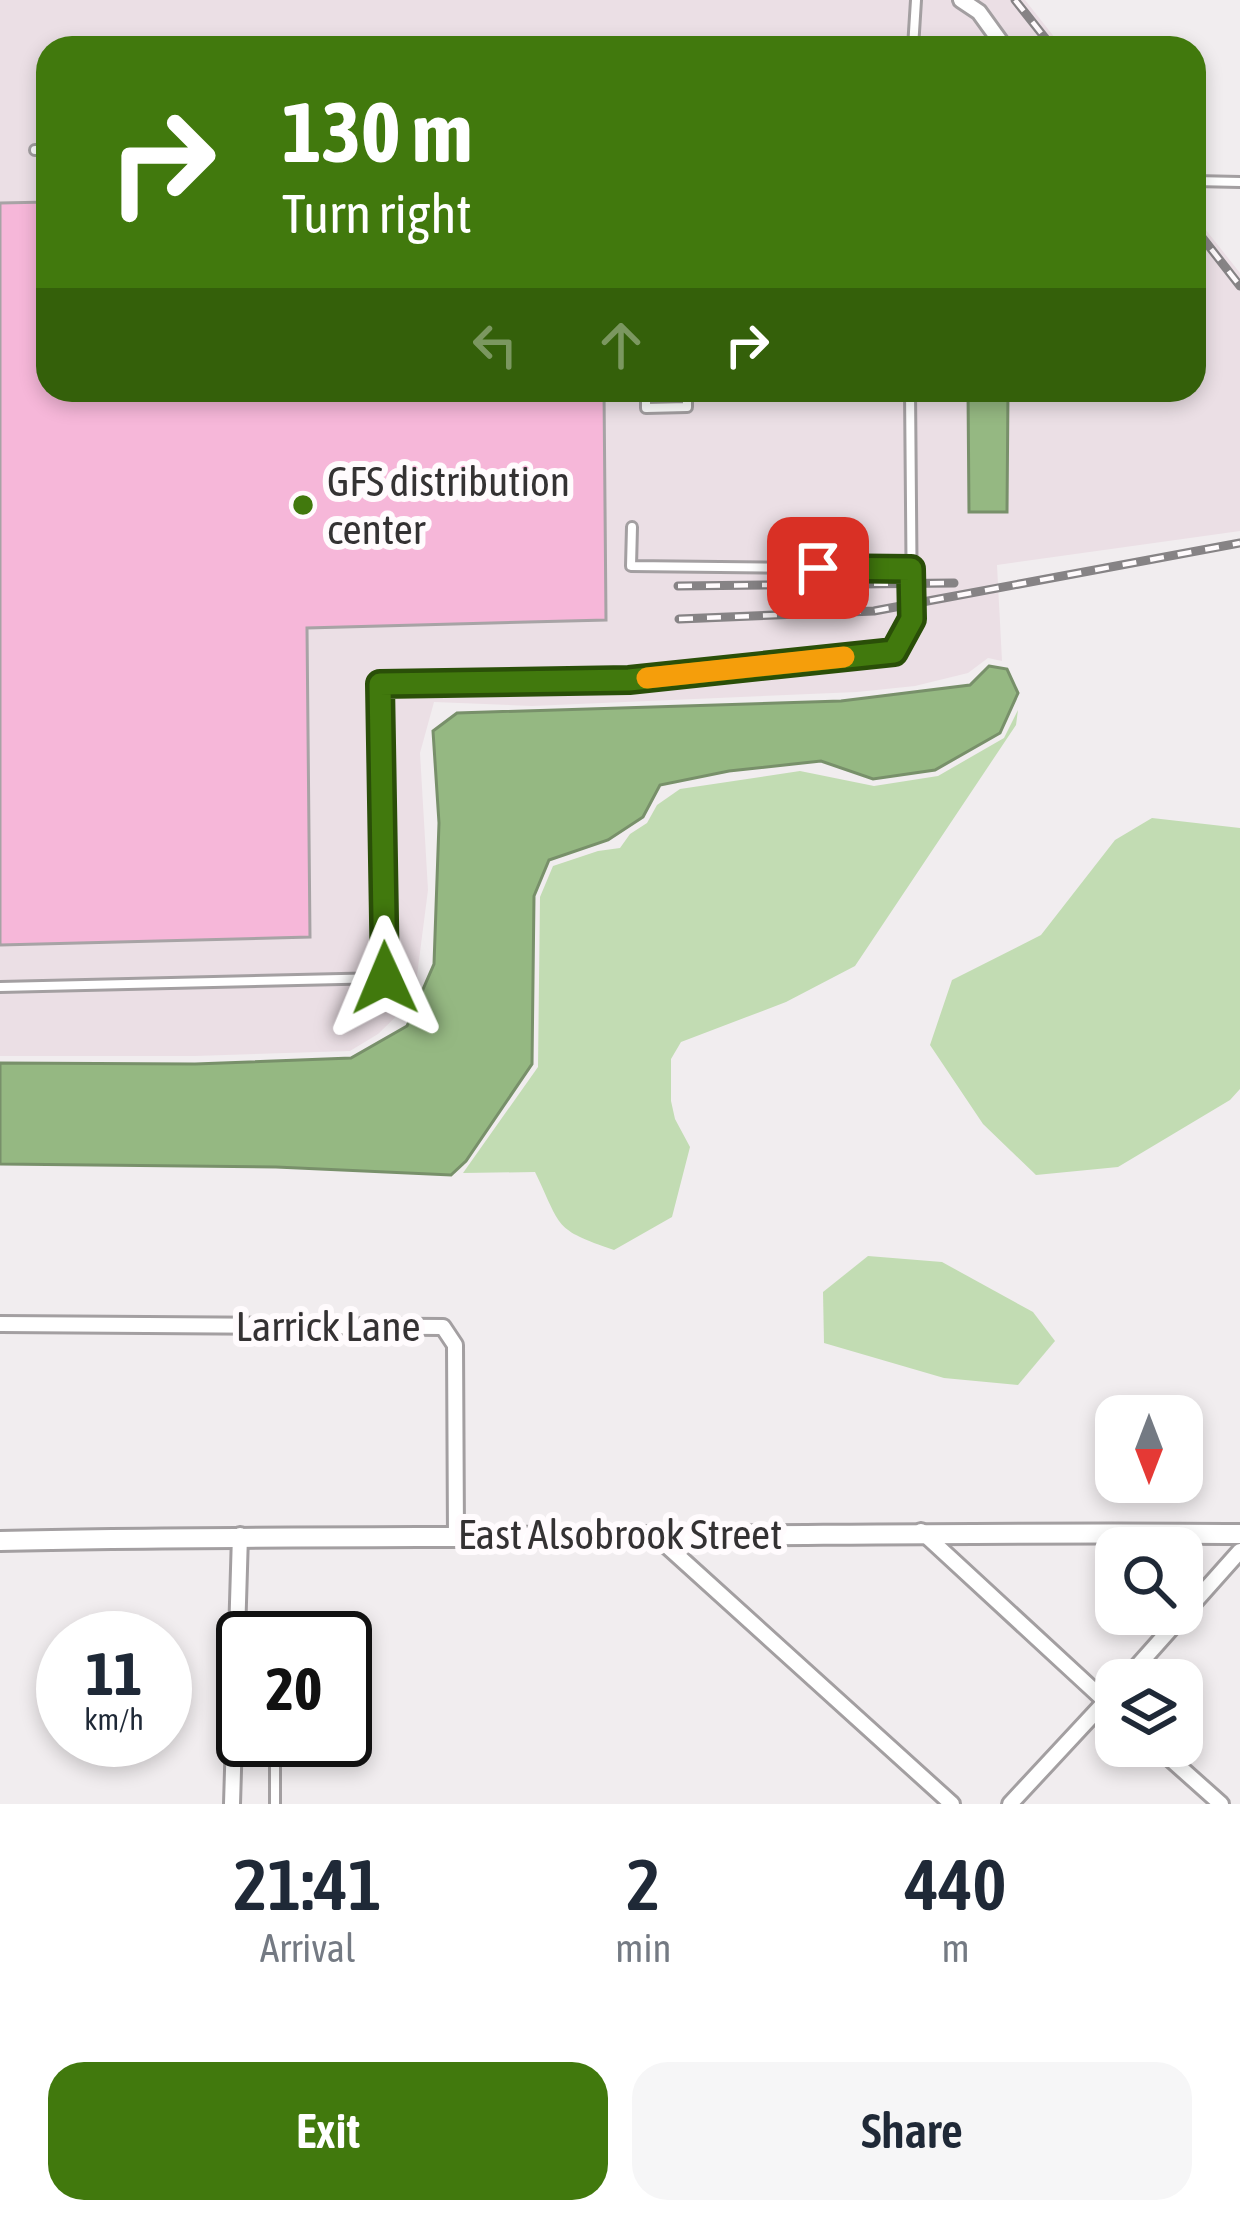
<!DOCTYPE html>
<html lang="en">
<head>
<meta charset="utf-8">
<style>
	body { margin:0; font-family:"Asap Condensed",sans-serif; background:#f6f6f7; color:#1f2937; height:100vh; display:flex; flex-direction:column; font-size:45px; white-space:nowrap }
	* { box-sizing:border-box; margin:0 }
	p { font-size:39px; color:#747a83 }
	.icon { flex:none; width:66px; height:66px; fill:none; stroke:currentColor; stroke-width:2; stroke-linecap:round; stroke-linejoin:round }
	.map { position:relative; height:1804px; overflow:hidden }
	.panel { display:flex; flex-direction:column; background:#fff; flex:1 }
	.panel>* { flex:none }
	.banner { position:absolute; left:36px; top:36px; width:1170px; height:366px; border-radius:36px; box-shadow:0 6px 18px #0003; background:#41790d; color:#fff; overflow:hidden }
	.needle { width:78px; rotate:180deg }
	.controls { position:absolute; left:1095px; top:1395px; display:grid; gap:24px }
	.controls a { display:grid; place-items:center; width:108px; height:108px; border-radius:24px; background:#fff; box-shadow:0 6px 18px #0003; font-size:60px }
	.speed { position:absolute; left:36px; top:1611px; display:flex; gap:24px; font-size:60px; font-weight:700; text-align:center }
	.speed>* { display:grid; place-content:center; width:156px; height:156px; border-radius:50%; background:#fff; box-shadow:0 6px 18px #0003; line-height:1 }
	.speed small { font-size:30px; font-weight:400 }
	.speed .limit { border:6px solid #111; border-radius:18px; background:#fff; color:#111 }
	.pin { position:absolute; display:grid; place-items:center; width:102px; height:102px; color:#fff; margin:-51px; border-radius:24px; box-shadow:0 6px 18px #0006 }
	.me { position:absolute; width:132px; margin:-66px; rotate:359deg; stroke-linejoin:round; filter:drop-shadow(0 0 9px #0008) }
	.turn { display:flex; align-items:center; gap:42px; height:252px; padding:0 48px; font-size:54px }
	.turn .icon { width:156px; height:156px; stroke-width:2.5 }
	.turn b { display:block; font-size:84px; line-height:102px }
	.lanes { display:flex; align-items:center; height:114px; padding:0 48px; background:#0003; justify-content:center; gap:60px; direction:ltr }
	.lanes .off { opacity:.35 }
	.eta { display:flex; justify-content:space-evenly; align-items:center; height:204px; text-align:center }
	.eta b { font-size:72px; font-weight:600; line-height:84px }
	.button { display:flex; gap:24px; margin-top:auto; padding:24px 48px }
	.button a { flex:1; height:138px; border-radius:36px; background:#41790d; color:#fff; font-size:48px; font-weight:600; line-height:138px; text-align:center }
	.button a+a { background:#f6f6f7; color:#1f2937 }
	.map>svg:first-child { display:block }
	.built { fill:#ebdfe5 }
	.green { fill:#c2dcb3 }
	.water { fill:#95b882; stroke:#78906a; stroke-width:3 }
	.building { fill:#f6b7d9; stroke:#a7a3a5; stroke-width:3 }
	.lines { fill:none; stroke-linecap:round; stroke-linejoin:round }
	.service-casing { stroke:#a39fa1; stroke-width:14 }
	.minor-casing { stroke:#a39fa1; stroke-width:20 }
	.tertiary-casing { stroke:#a39fa1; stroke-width:24 }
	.service { stroke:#fff; stroke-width:8 }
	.minor { stroke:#fff; stroke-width:14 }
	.tertiary { stroke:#fff; stroke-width:18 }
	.rail-casing { stroke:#868385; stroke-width:9 }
	.rail { stroke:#fffbfd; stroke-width:4.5; stroke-dasharray:14; stroke-linecap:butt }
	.route-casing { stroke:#2a4f08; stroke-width:30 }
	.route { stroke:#41790d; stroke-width:21 }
	.slow { stroke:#f59e0b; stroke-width:21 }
	.poi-dot { fill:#41790d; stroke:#fffbfd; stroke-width:4.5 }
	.labels { text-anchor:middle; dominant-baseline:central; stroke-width:12; stroke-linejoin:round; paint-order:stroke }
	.poi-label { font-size:42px; fill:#343233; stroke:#fffbfd; text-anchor:start }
	.street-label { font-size:42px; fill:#343233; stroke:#fffbfd }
</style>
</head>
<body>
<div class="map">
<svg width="1240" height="1804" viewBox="0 0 1240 1804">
	<rect width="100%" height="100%" fill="#f1edef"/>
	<!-- built -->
	<polygon class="built" points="0,0 1025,0 1063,48 48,48 48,390 968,390 970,512 1007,511 1008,390 1194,390 1194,215 1240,273 1240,531 997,565 1002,661 988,658 968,673 915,686 857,692 532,706 434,702 420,753 428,890 415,991 410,1003 378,1034 350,1051 195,1056 0,1056"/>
	<!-- green -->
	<g class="green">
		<path d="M1018 710 1016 725 855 966 786 1002 681 1042 671 1059V1101L675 1119 690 1147 672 1217 614 1250C553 1229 562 1228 535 1172L463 1173 538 1067 540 897 553 866 598 851 620 848 630 834 647 823 657 805 680 789 800 771 874 786 938 776 1004 738Z"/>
		<polygon points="1152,818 1240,828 1240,1089 1230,1100 1118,1167 1036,1175 983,1124 930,1045 952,980 1041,935 1115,840"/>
		<polygon points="868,1256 942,1262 1033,1312 1055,1341 1018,1385 944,1378 824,1343 823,1292"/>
	</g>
	<!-- water -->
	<g class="water">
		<polygon points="968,390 1008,390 1007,512 969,512"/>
		<polygon points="989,666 1007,669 1018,693 1000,733 935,770 873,779 821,761 729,771 660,785 643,817 608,840 549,860 534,896 532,1064 466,1161 451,1175 276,1167 0,1164 0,1063 195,1064 351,1058 407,1026 434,964 439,823 433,731 457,713 841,701 970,685"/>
	</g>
	<!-- building -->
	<polygon class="building" points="48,202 48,390 604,390 606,620 307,628 310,937 0,945 0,203"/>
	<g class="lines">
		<defs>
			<g id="service">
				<polyline points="913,48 916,0"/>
				<polyline points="35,150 48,150"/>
				<polyline points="1194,181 1240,182"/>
				<polyline points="646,390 646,408 687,407 687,390"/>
				<polyline points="632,527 631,566 911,569"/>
				<polyline points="0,987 385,978 380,684 629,680 894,652 912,619 910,390"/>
				<polyline points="271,1740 275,1751 275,1804"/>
			</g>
			<g id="minor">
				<polyline points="961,0 979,12 1005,48"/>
				<polyline points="0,1324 443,1327 455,1345 456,1535"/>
				<polyline points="921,1531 1116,1711"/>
				<polyline points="656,1536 952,1804"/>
				<polyline points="1125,1680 1240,1551"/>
				<polyline points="1156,1746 1221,1804"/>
				<polyline points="232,1804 240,1535"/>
				<polyline points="1010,1804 1116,1690"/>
			</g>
			<path id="tertiary" d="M0 1541C219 1536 438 1538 656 1536 851 1535 1045 1532 1240 1534"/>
		</defs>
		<!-- service casing -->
		<use href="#service" class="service-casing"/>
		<!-- minor casing -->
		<use href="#minor" class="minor-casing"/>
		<!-- tertiary casing -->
		<use href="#tertiary" class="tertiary-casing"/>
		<!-- service -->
		<use href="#service" class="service"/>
		<!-- minor -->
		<use href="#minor" class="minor"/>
		<!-- tertiary -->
		<use href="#tertiary" class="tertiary"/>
		<defs>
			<g id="rail">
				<polyline points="1015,0 1053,48"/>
				<polyline points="1194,227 1240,286"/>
				<polyline points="678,586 954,583"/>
				<polyline points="679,619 874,611 1240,543"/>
			</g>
		</defs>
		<!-- rail casing -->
		<use href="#rail" class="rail-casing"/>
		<!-- rail -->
		<use href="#rail" class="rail"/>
	</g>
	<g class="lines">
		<defs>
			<polyline id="route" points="385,978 380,684 629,680 894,652 912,619 911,569 818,568"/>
		</defs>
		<!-- route casing -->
		<use href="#route" class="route-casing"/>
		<!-- route -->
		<use href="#route" class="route"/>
		<!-- slow -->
		<polyline class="slow" points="647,678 844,657"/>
	</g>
	<!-- markers -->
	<circle class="poi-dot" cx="303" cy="505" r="12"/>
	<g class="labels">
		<!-- poi labels -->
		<g class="poi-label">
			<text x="327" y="481">GFS distribution<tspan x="327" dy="48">center</tspan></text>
		</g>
		<!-- street labels -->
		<g class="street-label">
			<text x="328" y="1326">Larrick Lane</text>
			<text x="620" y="1534">East Alsobrook Street</text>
		</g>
	</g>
</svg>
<div class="controls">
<a><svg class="needle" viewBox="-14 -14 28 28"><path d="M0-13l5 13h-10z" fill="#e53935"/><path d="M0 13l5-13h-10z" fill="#747a83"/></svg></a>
<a><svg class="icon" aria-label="search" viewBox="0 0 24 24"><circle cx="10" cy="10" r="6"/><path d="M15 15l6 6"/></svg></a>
<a><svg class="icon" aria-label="layers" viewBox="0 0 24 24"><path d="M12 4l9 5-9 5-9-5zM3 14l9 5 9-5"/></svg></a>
</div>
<div class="speed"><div>11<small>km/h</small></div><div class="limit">20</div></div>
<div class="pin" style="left:818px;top:568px;background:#d93025"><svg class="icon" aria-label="arrive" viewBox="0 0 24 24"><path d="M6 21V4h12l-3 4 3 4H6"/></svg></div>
<svg class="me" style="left:385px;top:978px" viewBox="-20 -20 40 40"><path d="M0-17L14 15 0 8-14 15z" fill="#41790d" stroke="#fff" stroke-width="4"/></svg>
<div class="banner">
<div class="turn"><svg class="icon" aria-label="right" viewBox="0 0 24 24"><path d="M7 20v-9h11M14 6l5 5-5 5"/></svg><div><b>130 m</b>Turn right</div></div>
<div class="lanes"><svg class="icon off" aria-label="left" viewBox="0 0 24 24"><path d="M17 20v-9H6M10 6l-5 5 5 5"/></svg><svg class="icon off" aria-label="ahead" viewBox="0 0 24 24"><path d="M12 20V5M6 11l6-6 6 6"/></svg><svg class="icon" aria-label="right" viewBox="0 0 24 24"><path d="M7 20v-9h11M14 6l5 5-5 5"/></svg></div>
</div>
</div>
<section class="panel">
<div class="eta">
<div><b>21:41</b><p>Arrival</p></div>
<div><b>2</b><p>min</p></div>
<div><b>440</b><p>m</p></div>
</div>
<div class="button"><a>Exit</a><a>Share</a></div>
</section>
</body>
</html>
